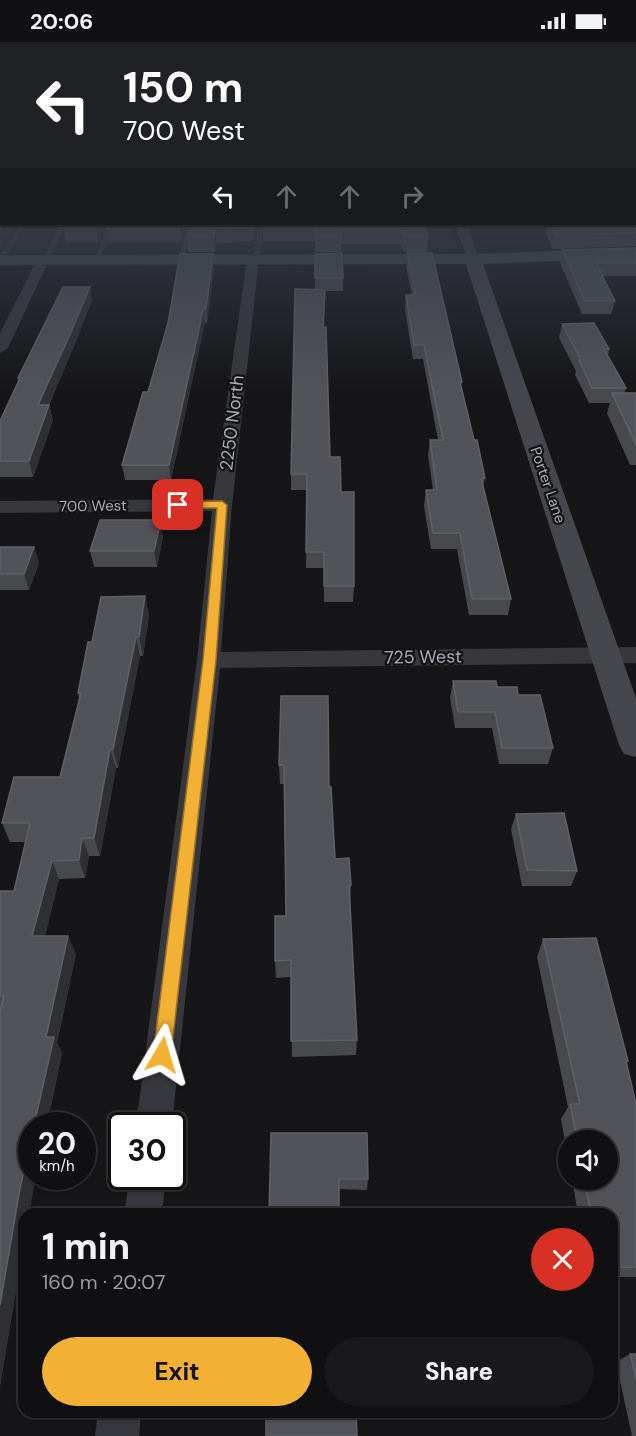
<!DOCTYPE html>
<html lang="en">
<head>
<meta charset="utf-8">
<style>
	body { margin:0; font-family:"DM Sans",sans-serif; background:#19191b; color:#f1f3f6; height:100vh; display:flex; flex-direction:column; font-size:22px; white-space:nowrap }
	* { box-sizing:border-box; margin:0 }
	p { font-size:20px; color:#9c9d9f }
	.icon { flex:none; width:33px; height:33px; fill:none; stroke:currentColor; stroke-width:2; stroke-linecap:round; stroke-linejoin:round }
	.map { position:relative; flex:1; overflow:hidden }
	.panel { position:absolute; left:18px; top:1166px; width:600px; height:210px; display:flex; flex-direction:column; background:#101012; border-radius:18px; box-shadow:0 2px 4px #0004,0 0 0 2px #303032 }
	.panel>* { flex:none }
	.top-card { position:absolute; left:0px; top:0px; width:636px; height:183px; box-shadow:0 2px 4px #0004,0 0 0 2px #303032; background:#202124; color:#fff; overflow:hidden }
	.fabs { position:absolute; left:558px; top:1088px; display:grid; gap:12px }
	.fabs a { display:grid; place-items:center; width:60px; height:60px; border-radius:50%; background:#101012; box-shadow:0 2px 4px #0004,0 0 0 2px #303032; font-size:30px }
	.speed { position:absolute; left:18px; top:1070px; display:flex; gap:12px; font-size:30px; font-weight:700; text-align:center }
	.speed>* { display:grid; place-content:center; width:78px; height:78px; border-radius:50%; background:#101012; box-shadow:0 2px 4px #0004,0 0 0 2px #303032; line-height:1 }
	.speed small { font-size:15px; font-weight:400 }
	.speed .limit { border:3px solid #111; border-radius:9px; background:#fff; color:#111 }
	.pin { position:absolute; display:grid; place-items:center; width:51px; height:51px; color:#fff; margin:-26px; border-radius:12px; box-shadow:0 3px 9px #0006 }
	.me { position:absolute; width:66px; margin:-33px; rotate:7deg; stroke-linejoin:round; filter:drop-shadow(0 0 4px #0008) }
	.turn { display:flex; align-items:center; gap:21px; height:126px; padding:0 24px; font-size:27px }
	.turn .icon { width:78px; height:78px; stroke-width:2.5 }
	.turn b { display:block; font-size:42px; line-height:51px }
	.lanes { display:flex; align-items:center; height:57px; padding:0 24px; background:#0003; justify-content:center; gap:30px; direction:ltr }
	.lanes .off { opacity:.35 }
	.round { display:grid; place-items:center; flex:none; width:63px; height:63px; border-radius:32px; background:#19191b }
	.headline { display:flex; align-items:center; justify-content:space-between; height:102px; padding:0 24px }
	h1 { font-size:36px; font-weight:800; line-height:45px }
	.button { display:flex; gap:12px; margin-top:auto; padding:12px 24px }
	.button a { flex:1; height:69px; border-radius:36px; background:#f2b134; color:#111; font-size:24px; font-weight:800; line-height:69px; text-align:center }
	.button a+a { background:#19191b; color:#f1f3f6 }
	.status { display:flex; justify-content:space-between; align-items:center; height:42px; padding:0 30px; background:#101012; direction:ltr }
	.status svg { height:16px; fill:currentColor }
	.map>svg:first-child { display:block }
	.built { fill:#222225 }
	.lines { fill:none; stroke-linecap:round; stroke-linejoin:round }
	.lane { fill:#37383d; fill-rule:evenodd }
	.street { fill:#37383d; fill-rule:evenodd }
	.secondary { fill:#45474d; fill-rule:evenodd }
	.wall { fill:#47494d }
	.shaded-wall { fill:#2f3033 }
	.building { fill:#525359; stroke:#5f6168; stroke-width:1.5 }
	.route { fill:#f2b134; stroke:#9d7322; stroke-width:1.5 }
	.labels { text-anchor:middle; dominant-baseline:central; stroke-width:4.5; stroke-linejoin:round; paint-order:stroke }
	.far-street-label { font-size:15px; fill:#a8adb8; stroke:#111113 }
	.street-label { font-size:18px; fill:#a8adb8; stroke:#111113 }
</style>
</head>
<body>
<div class="status"><b>20:06</b><svg viewBox="0 0 49 12"><path d="M0 12V9h3v3zM5 12V6h3v6zM10 12V3h3v9zM15 12V0h3v12zM26 1h20v11H26zM47 4h2v5h-2z"/></svg></div>
<div class="map">
<svg width="636" height="1394" viewBox="0 0 636 1394">
	<rect width="100%" height="100%" fill="#161618"/>
	<!-- built -->
	<polygon class="built" points="0,163 2,182 450,182 457,204 454,207 445,209 0,211"/>
	<g class="lines">
		<!-- lane -->
		<g class="lane">
			<polygon points="21,182 27,182 3,219 0,220 0,214"/>
			<polygon points="60,182 66,182 48,218 43,219"/>
			<polygon points="121,182 123,185 111,189 99,218 94,219 106,187"/>
			<polygon points="164,182 183,183 191,189 184,218 179,217 185,190 180,186 162,185"/>
			<polygon points="258,182 285,182 263,185 259,217 256,219 253,217"/>
		</g>
		<!-- street -->
		<g class="street">
			<polygon points="455,182 467,182 479,217 478,220 473,221 467,217"/>
			<polygon points="253,213 259,217 232,463 221,610 636,605 636,621 220,626 172,1083 136,1083 197,618 212,469 0,471 0,459 213,457 247,217"/>
			<polygon points="43,214 49,218 8,306 0,311 0,291 37,218"/>
			<polygon points="130,1134 166,1134 162,1172 124,1172"/>
			<polygon points="98,1370 141,1370 139,1394 95,1394"/>
		</g>
		<!-- secondary -->
		<polygon class="secondary" points="636,206 636,216 483,222 636,656 636,715 624,712 619,703 466,222 0,223 0,213 473,212"/>
	</g>
	<!-- wall -->
	<g class="wall">
		<polygon points="636,153 636,204 553,207 546,191 548,182 634,182"/>
		<polygon points="182,182 183,191 181,200 109,200 107,187 108,184 104,186 98,200 66,200 63,185"/>
		<polygon points="184,182 256,182 253,199 217,201 215,210 188,210 187,195 189,185"/>
		<polygon points="424,182 428,195 427,210 403,210 401,202 341,202 341,210 315,210 315,199 263,199 263,185"/>
		<polygon points="636,206 636,234 602,234 615,259 611,272 582,272 560,221 562,208"/>
		<polygon points="407,211 462,340 461,348 474,398 485,436 483,445 511,557 508,573 469,573 457,507 431,507 424,464 426,448 433,448 428,413 430,398 438,398 423,317 413,317 405,267 406,253 412,253 406,224"/>
		<polygon points="213,212 214,225 207,281 205,281 200,301 171,438 125,438 122,423 148,350"/>
		<polygon points="315,212 343,236 343,249 325,249 324,285 330,415 341,450 354,544 353,560 324,560 324,526 306,526 307,448 291,448 291,432 315,248"/>
		<polygon points="90,245 92,258 74,304 49,363 53,378 33,435 0,435 0,379 19,339 18,336"/>
		<polygon points="562,282 609,307 608,314 626,346 624,351 636,351 636,423 630,423 607,371 610,361 589,361 575,333 576,329 559,296"/>
		<polygon points="163,494 157,525 94,525 90,509"/>
		<polygon points="0,505 34,505 39,521 29,548 0,548"/>
		<polygon points="145,554 149,574 143,614 140,614 118,726 116,726 100,814 89,814 85,836 59,837 45,894 76,912 57,1001 62,1011 47,1083 32,1083 31,1158 29,1172 24,1172 24,1200 0,1344 0,849 14,849 25,800 10,800 2,781 60,735 79,656 78,651 92,600"/>
		<polygon points="453,639 497,645 553,706 548,722 499,722 492,686 455,686 450,655"/>
		<polygon points="281,654 329,745 335,817 351,843 350,861 357,998 356,1013 292,1015 291,935 276,936 275,919 286,874 284,742 280,742 279,723"/>
		<polygon points="516,772 577,829 571,844 522,844 511,787"/>
		<polygon points="543,897 628,1019 626,1022 636,1062 636,1235 612,1235 612,1172 578,1172 572,1137 608,1137 608,1098 568,1098 568,1117 561,1077 568,1065 537,915"/>
		<polygon points="271,1091 368,1137 367,1148 339,1147"/>
		<polygon points="630,1312 636,1312 636,1394 632,1394 616,1320"/>
	</g>
	<!-- shaded-wall -->
	<g class="shaded-wall">
		<polygon points="4,182 16,182 0,207 0,187"/>
		<polygon points="97,182 114,182 104,186 98,200 96,185"/>
		<polygon points="180,182 182,182 183,191 181,200 179,187"/>
		<polygon points="253,182 256,182 253,199"/>
		<polygon points="215,186 217,201 215,210 214,195"/>
		<polygon points="213,212 214,225 207,281 206,267"/>
		<polygon points="90,245 92,258 74,304 42,378 38,363"/>
		<polygon points="203,267 205,281 171,438 169,423"/>
		<polygon points="49,363 53,378 33,435 29,419"/>
		<polygon points="161,478 163,494 157,525 154,509"/>
		<polygon points="34,505 39,521 29,548 24,532"/>
		<polygon points="145,554 149,574 143,614 139,595"/>
		<polygon points="136,595 140,614 118,726 113,707"/>
		<polygon points="110,707 116,726 100,814 94,796"/>
		<polygon points="82,796 89,814 85,836 79,818"/>
		<polygon points="52,819 59,837 41,911 32,894"/>
		<polygon points="68,894 76,912 57,1001 62,1011 47,1083 34,1083 46,995"/>
		<polygon points="32,1096 32,1134 36,1134 29,1172 24,1172 24,1200 0,1344 0,1263 20,1146"/>
	</g>
	<!-- building -->
	<g class="building">
		<polygon points="0,153 2,153 2,182 4,182 0,187"/>
		<polygon points="634,153 636,153 636,191 556,194 550,182 634,182"/>
		<polygon points="65,182 97,182 96,185 63,185"/>
		<polygon points="109,182 180,182 179,187 107,187"/>
		<polygon points="190,182 253,182 253,185 215,186 214,195 187,195"/>
		<polygon points="263,182 424,182 428,195 404,195 402,187 341,187 341,195 315,195 315,184 263,185"/>
		<polygon points="636,206 636,221 596,221 615,259 585,259 562,208"/>
		<polygon points="342,211 343,236 315,236 315,212"/>
		<polygon points="407,211 432,211 462,340 460,340 474,398 477,398 485,436 481,436 511,557 472,557 460,491 433,491 426,448 437,448 430,398 443,398 424,303 414,303 406,253 416,253"/>
		<polygon points="180,212 213,212 206,267 203,267 199,287 169,423 122,423 143,350 148,350 168,281"/>
		<polygon points="63,245 90,245 71,290 38,363 49,363 29,419 0,419 0,379 20,336 18,336"/>
		<polygon points="295,247 325,248 323,285 326,285 330,415 340,415 341,450 354,450 354,544 324,544 324,510 306,510 307,432 291,432"/>
		<polygon points="594,281 609,307 604,307 626,346 592,346 579,318 581,318 562,282"/>
		<polygon points="612,351 636,351 636,403"/>
		<polygon points="100,478 161,478 154,509 90,509"/>
		<polygon points="0,505 34,505 24,532 0,532"/>
		<polygon points="145,554 139,595 136,595 113,707 110,707 94,796 82,796 79,818 52,819 32,894 68,894 46,995 54,995 34,1083 32,1083 32,1096 20,1146 0,1263 0,969 4,954 0,954 0,849 14,849 30,781 2,781 14,735 60,735 81,651 78,651 88,600 92,600 101,555"/>
		<polygon points="453,639 496,639 497,645 517,645 518,653 540,653 553,706 502,706 495,670 458,670"/>
		<polygon points="281,654 328,654 329,745 331,745 335,817 349,816 351,843 349,843 357,998 291,999 291,918 275,919 275,874 286,874 284,723 279,723"/>
		<polygon points="564,771 577,829 527,828 516,772"/>
		<polygon points="596,896 628,1019 626,1019 636,1062 636,1225 612,1226 612,1172 591,1172 584,1137 608,1137 608,1098 577,1098 570,1062 580,1062 543,897"/>
		<polygon points="271,1091 367,1091 368,1137 339,1137 339,1172 269,1172"/>
		<polygon points="630,1312 636,1312 636,1337"/>
		<polygon points="266,1370 356,1370 357,1394 266,1394"/>
	</g>
	<!-- sky -->
	<linearGradient id="sky" x2="0" y2="1"><stop stop-color="#0c0c0d"/><stop offset="0.44" stop-color="#363c48"/><stop offset="1" stop-color="#363c48" stop-opacity="0"/></linearGradient>
	<rect width="636" height="349" fill="url(#sky)"/>
	<!-- route -->
	<polygon class="route" points="222,459 227,463 216,618 171,1013 169,1020 162,1022 156,1020 153,1013 203,618 217,466 178,466 173,463 178,460"/>
	<g class="labels">
		<!-- far-street labels -->
		<g class="far-street-label">
			<text transform="translate(548 443) rotate(71)">Porter Lane</text>
			<text transform="translate(93 464) rotate(-1)">700 West</text>
		</g>
		<!-- street labels -->
		<g class="street-label">
			<text transform="translate(232 381) rotate(-83)">2250 North</text>
			<text transform="translate(423 615) rotate(-1)">725 West</text>
		</g>
	</g>
</svg>
<div class="fabs">
<a><svg class="icon" aria-label="sound" viewBox="0 0 24 24"><path d="M4 9h4l5-4v14l-5-4H4zM17 9q2 3 0 6"/></svg></a>
</div>
<div class="speed"><div>20<small>km/h</small></div><div class="limit">30</div></div>
<div class="pin" style="left:178px;top:463px;background:#d93025"><svg class="icon" aria-label="arrive" viewBox="0 0 24 24"><path d="M6 21V4h12l-3 4 3 4H6"/></svg></div>
<svg class="me" style="left:162px;top:1013px" viewBox="-20 -20 40 40"><path d="M0-17L14 15 0 8-14 15z" fill="#f2b134" stroke="#fff" stroke-width="4"/></svg>
<div class="top-card">
<div class="turn"><svg class="icon" aria-label="left" viewBox="0 0 24 24"><path d="M17 20v-9H6M10 6l-5 5 5 5"/></svg><div><b>150 m</b>700 West</div></div>
<div class="lanes"><svg class="icon" aria-label="left" viewBox="0 0 24 24"><path d="M17 20v-9H6M10 6l-5 5 5 5"/></svg><svg class="icon off" aria-label="ahead" viewBox="0 0 24 24"><path d="M12 20V5M6 11l6-6 6 6"/></svg><svg class="icon off" aria-label="ahead" viewBox="0 0 24 24"><path d="M12 20V5M6 11l6-6 6 6"/></svg><svg class="icon off" aria-label="right" viewBox="0 0 24 24"><path d="M7 20v-9h11M14 6l5 5-5 5"/></svg></div>
</div>
<section class="panel">
<div class="headline"><div><h1>1 min</h1><p>160 m · 20:07</p></div><a class="round" style="background:#d93025;color:#fff"><svg class="icon" aria-label="close" viewBox="0 0 24 24"><path d="M6 6l12 12M18 6L6 18"/></svg></a></div>
<div class="button"><a>Exit</a><a>Share</a></div>
</section>
</div>
</body>
</html>
